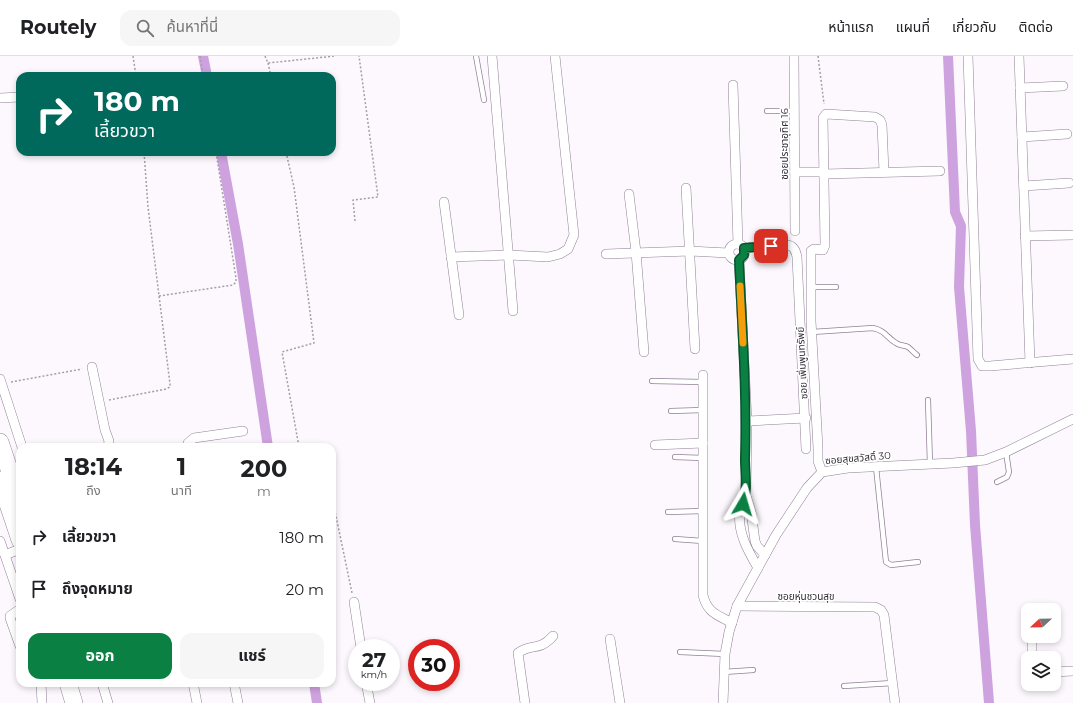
<!DOCTYPE html>
<html lang="th">
<head>
<meta charset="utf-8">
<style>
	body { margin:0; font-family:Montserrat,"Noto Sans Thai",sans-serif; background:#f6f6f6; color:#202124; height:100vh; display:flex; flex-direction:column; font-size:15px; white-space:nowrap }
	* { box-sizing:border-box; margin:0 }
	p { font-size:13px; color:#757577 }
	.icon { flex:none; width:22px; height:22px; fill:none; stroke:currentColor; stroke-width:2; stroke-linecap:round; stroke-linejoin:round }
	.map { position:relative; flex:1; overflow:hidden }
	.sheet { position:absolute; left:16px; top:387px; width:320px; height:244px; display:flex; flex-direction:column; background:#fff; border-radius:12px; box-shadow:0 2px 6px #0003 }
	.sheet>* { flex:none }
	.guide { position:absolute; left:16px; top:16px; width:320px; height:84px; border-radius:12px; box-shadow:0 2px 6px #0003; background:#00695c; color:#fff; overflow:hidden }
	.needle { width:26px; rotate:248deg }
	.tools { position:absolute; left:1021px; top:547px; display:grid; gap:8px }
	.tools a { display:grid; place-items:center; width:40px; height:40px; border-radius:8px; background:#fff; box-shadow:0 2px 6px #0003; font-size:20px }
	.speed { position:absolute; left:348px; top:583px; display:flex; gap:8px; font-size:20px; font-weight:700; text-align:center }
	.speed>* { display:grid; place-content:center; width:52px; height:52px; border-radius:50%; background:#fff; box-shadow:0 2px 6px #0003; line-height:1 }
	.speed small { font-size:10px; font-weight:400 }
	.speed .limit { border:6px solid #d22; background:#fff; color:#111 }
	.pin { position:absolute; display:grid; place-items:center; width:34px; height:34px; color:#fff; margin:-17px; border-radius:8px; box-shadow:0 2px 6px #0006 }
	.me { position:absolute; width:44px; margin:-22px; rotate:7deg; stroke-linejoin:round; filter:drop-shadow(0 0 3px #0008) }
	.turn { display:flex; align-items:center; gap:14px; height:84px; padding:0 12px; font-size:18px }
	.turn .icon { width:52px; height:52px; stroke-width:2.5 }
	.turn b { display:block; font-size:28px; line-height:34px }
	.eta { display:flex; justify-content:space-evenly; align-items:center; height:68px; text-align:center }
	.eta b { font-size:24px; font-weight:700; line-height:28px }
	.button { display:flex; gap:8px; margin-top:auto; padding:8px 12px }
	.button a { flex:1; height:46px; border-radius:12px; background:#0b8043; color:#fff; font-size:16px; font-weight:700; line-height:46px; text-align:center }
	.button a+a { background:#f6f6f6; color:#202124 }
	ul { padding:0; list-style:none }
	li { display:flex; align-items:center; gap:12px; height:52px; padding:0 12px }
	li div { flex:1 }
	li b { display:block; font-size:15px }
	li em { font-style:normal }
	header { display:flex; align-items:center; gap:24px; box-sizing:border-box; height:56px; padding:0 20px; background:#fff; border-bottom:1px solid #e0e0e0 }
	header strong { font-size:19px }
	nav { display:flex; gap:22px; margin-inline-start:auto; font-size:14px }
	.search { width:280px; height:36px; background:#f6f6f6; display:flex; align-items:center; gap:10px; box-sizing:border-box; padding:0 14px; border-radius:12px; color:#757577; font-size:15px }
	.map>svg:first-child { display:block }
	.lines { fill:none; stroke-linecap:round; stroke-linejoin:round }
	.canal { stroke:#cea2de; stroke-width:10 }
	.service-casing { stroke:#918097; stroke-width:6 }
	.minor-casing { stroke:#918097; stroke-width:10 }
	.motorway-casing { stroke:#918097; stroke-width:18 }
	.path { stroke:#a49ea5; stroke-width:1.5; stroke-dasharray:2 2; stroke-linecap:butt }
	.service { stroke:#fff; stroke-width:4.5 }
	.minor { stroke:#fff; stroke-width:9 }
	.motorway { stroke:#fff; stroke-width:17 }
	.route-casing { stroke:#07532c; stroke-width:10 }
	.route { stroke:#0b8043; stroke-width:7 }
	.slow { stroke:#f59e0b; stroke-width:7 }
	.labels { text-anchor:middle; dominant-baseline:central; stroke-width:3.5; stroke-linejoin:round; paint-order:stroke }
	.street-label { font-size:10px; fill:#322b35; stroke:#fff }
</style>
</head>
<body>
<header>
<strong>Routely</strong>
<div class="search"><svg class="icon" aria-label="search" viewBox="0 0 24 24"><circle cx="10" cy="10" r="6"/><path d="M15 15l6 6"/></svg>ค้นหาที่นี่</div>
<nav><a>หน้าแรก</a><a>แผนที่</a><a>เกี่ยวกับ</a><a>ติดต่อ</a></nav>
</header>
<div class="map">
<svg width="1073" height="647" viewBox="0 0 1073 647">
	<rect width="100%" height="100%" fill="#fcf8fd"/>
	<g class="lines">
		<!-- canal -->
		<g class="canal">
			<polyline points="203,0 207,20"/>
			<polyline points="948,0 955,156 961,170 959,231 971,375 975,469 989,647"/>
			<polyline points="221,96 238,188 268,391"/>
			<polyline points="314,627 317,647"/>
		</g>
		<defs>
			<g id="service">
				<polyline points="476,0 484,44"/>
				<polyline points="767,55 794,55"/>
				<polyline points="811,231 836,231"/>
				<path d="M812 276 873 272C886 275 886 281 896 287 900 290 904 289 908 291 911 293 914 297 917 299"/>
				<polyline points="652,325 703,326"/>
				<polyline points="928,344 930,408"/>
				<polyline points="671,355 703,354"/>
				<polyline points="675,401 703,402"/>
				<polyline points="876,411 886,506 891,509 918,506"/>
				<polyline points="997,426 1007,421 1009,416 1006,396"/>
				<polyline points="668,456 703,455"/>
				<polyline points="675,483 703,485"/>
				<polyline points="680,596 725,598"/>
				<polyline points="724,616 753,614"/>
				<polyline points="844,630 893,627"/>
			</g>
			<g id="minor">
				<polyline points="492,0 513,255"/>
				<polyline points="794,0 795,175"/>
				<polyline points="968,0 978,303 982,310 990,310 1073,303"/>
				<polyline points="1019,0 1030,307"/>
				<polyline points="733,29 738,188"/>
				<polyline points="1020,32 1063,30"/>
				<polyline points="0,42 20,41"/>
				<polyline points="1022,81 1067,78"/>
				<polyline points="795,116 819,116"/>
				<polyline points="824,118 940,115"/>
				<polyline points="1024,130 1069,127"/>
				<polyline points="686,132 695,293"/>
				<polyline points="629,138 636,196 644,296"/>
				<polyline points="444,146 459,259"/>
				<polyline points="1025,180 1073,179"/>
				<circle cx="737" cy="196" r="8"/>
				<path d="M744 192C754 191 784 187 791 190 796 193 796 197 797 201L806 393"/>
				<polyline points="606,198 690,195 728,197"/>
				<polyline points="451,201 509,199 548,201 560,198 568,193 574,179 555,0"/>
				<polyline points="739,204 747,365 746,440"/>
				<polyline points="92,311 105,374 109,385 108,391"/>
				<path d="M703 319V539C707 557 718 559 732 567"/>
				<polyline points="0,323 22,391"/>
				<polyline points="747,365 806,362"/>
				<polyline points="655,389 703,387"/>
				<polyline points="187,391 188,387 194,382 243,375"/>
				<polyline points="822,416 818,405 818,392 811,265 811,195 814,193 823,194 825,189 823,62 826,58 875,61 880,64 882,69 884,116"/>
				<polyline points="0,485 20,543"/>
				<polyline points="5,499 20,493"/>
				<path d="M758 512C748 495 737 476 740 455 741 450 744 445 746 440L751 456 755 485 757 490 765 499"/>
				<polyline points="354,546 361,592"/>
				<polyline points="737,550 875,551 881,554 884,559 895,647"/>
				<polyline points="20,553 10,560 10,562 20,590"/>
				<polyline points="610,583 620,647"/>
				<polyline points="1032,602 1032,588"/>
				<polyline points="1054,616 1073,615"/>
				<polyline points="366,626 370,647"/>
				<polyline points="41,627 42,647"/>
				<polyline points="102,627 108,647"/>
				<polyline points="193,627 197,647"/>
				<polyline points="234,627 238,647"/>
				<path d="M525 647 518 597C531 587 539 596 553 580"/>
				<polyline points="723,647 725,598 729,576 737,550 776,479 807,432 822,416 848,412 953,407 985,404 1006,396 1073,363"/>
			</g>
			<g id="motorway">
				<polyline points="0,386 20,446"/>
				<polyline points="0,424 20,484"/>
				<polyline points="68,627 74,647"/>
			</g>
		</defs>
		<!-- service casing -->
		<use href="#service" class="service-casing"/>
		<!-- minor casing -->
		<use href="#minor" class="minor-casing"/>
		<!-- motorway casing -->
		<use href="#motorway" class="motorway-casing"/>
		<!-- path -->
		<g class="path">
			<polyline points="133,0 136,20"/>
			<polyline points="200,0 203,20"/>
			<polyline points="265,0 268,7 335,0"/>
			<polyline points="818,0 824,48"/>
			<polyline points="268,7 271,20"/>
			<polyline points="286,96 294,131 314,287 282,296 299,391"/>
			<polyline points="355,165 353,144 378,141 359,0"/>
			<polyline points="159,240 233,229 236,226 236,222 216,96"/>
			<polyline points="11,326 82,313"/>
			<polyline points="109,344 166,333 170,331 170,328 148,151 144,96"/>
			<polyline points="332,441 352,537"/>
		</g>
		<!-- service -->
		<use href="#service" class="service"/>
		<!-- minor -->
		<use href="#minor" class="minor"/>
		<!-- motorway -->
		<use href="#motorway" class="motorway"/>
	</g>
	<g class="lines">
		<defs>
			<path id="route" d="M743 448C748 434 745 418 745 403 747 336 742 270 739 204L744 199V192L771 190"/>
		</defs>
		<!-- route casing -->
		<use href="#route" class="route-casing"/>
		<!-- route -->
		<use href="#route" class="route"/>
		<!-- slow -->
		<polyline class="slow" points="740,230 743,287"/>
	</g>
	<g class="labels">
		<!-- street labels -->
		<g class="street-label">
			<text transform="translate(784 88) rotate(-90)">ซอยประชาอุทิศ 16</text>
			<text transform="translate(802 307) rotate(-93)">ซอย เพิ่มพูนทรัพย์</text>
			<text transform="translate(858 402) rotate(-5)">ซอยสุขสวัสดิ์ 30</text>
			<text x="806" y="540">ซอยหุ่นชวนสุข</text>
		</g>
	</g>
</svg>
<div class="tools">
<a><svg class="needle" viewBox="-14 -14 28 28"><path d="M0-13l5 13h-10z" fill="#e53935"/><path d="M0 13l5-13h-10z" fill="#757577"/></svg></a>
<a><svg class="icon" aria-label="layers" viewBox="0 0 24 24"><path d="M12 4l9 5-9 5-9-5zM3 14l9 5 9-5"/></svg></a>
</div>
<div class="speed"><div>27<small>km/h</small></div><div class="limit">30</div></div>
<div class="pin" style="left:771px;top:190px;background:#d93025"><svg class="icon" aria-label="arrive" viewBox="0 0 24 24"><path d="M6 21V4h12l-3 4 3 4H6"/></svg></div>
<svg class="me" style="left:743px;top:448px" viewBox="-20 -20 40 40"><path d="M0-17L14 15 0 8-14 15z" fill="#0b8043" stroke="#fff" stroke-width="4"/></svg>
<div class="guide">
<div class="turn"><svg class="icon" aria-label="right" viewBox="0 0 24 24"><path d="M7 20v-9h11M14 6l5 5-5 5"/></svg><div><b>180 m</b>เลี้ยวขวา</div></div>
</div>
<section class="sheet">
<div class="eta">
<div><b>18:14</b><p>ถึง</p></div>
<div><b>1</b><p>นาที</p></div>
<div><b>200</b><p>m</p></div>
</div>
<ul>
<li><svg class="icon" aria-label="right" viewBox="0 0 24 24"><path d="M7 20v-9h11M14 6l5 5-5 5"/></svg><div><b>เลี้ยวขวา</b></div><em>180 m</em></li>
<li><svg class="icon" aria-label="arrive" viewBox="0 0 24 24"><path d="M6 21V4h12l-3 4 3 4H6"/></svg><div><b>ถึงจุดหมาย</b></div><em>20 m</em></li>
</ul>
<div class="button"><a>ออก</a><a>แชร์</a></div>
</section>
</div>
</body>
</html>
